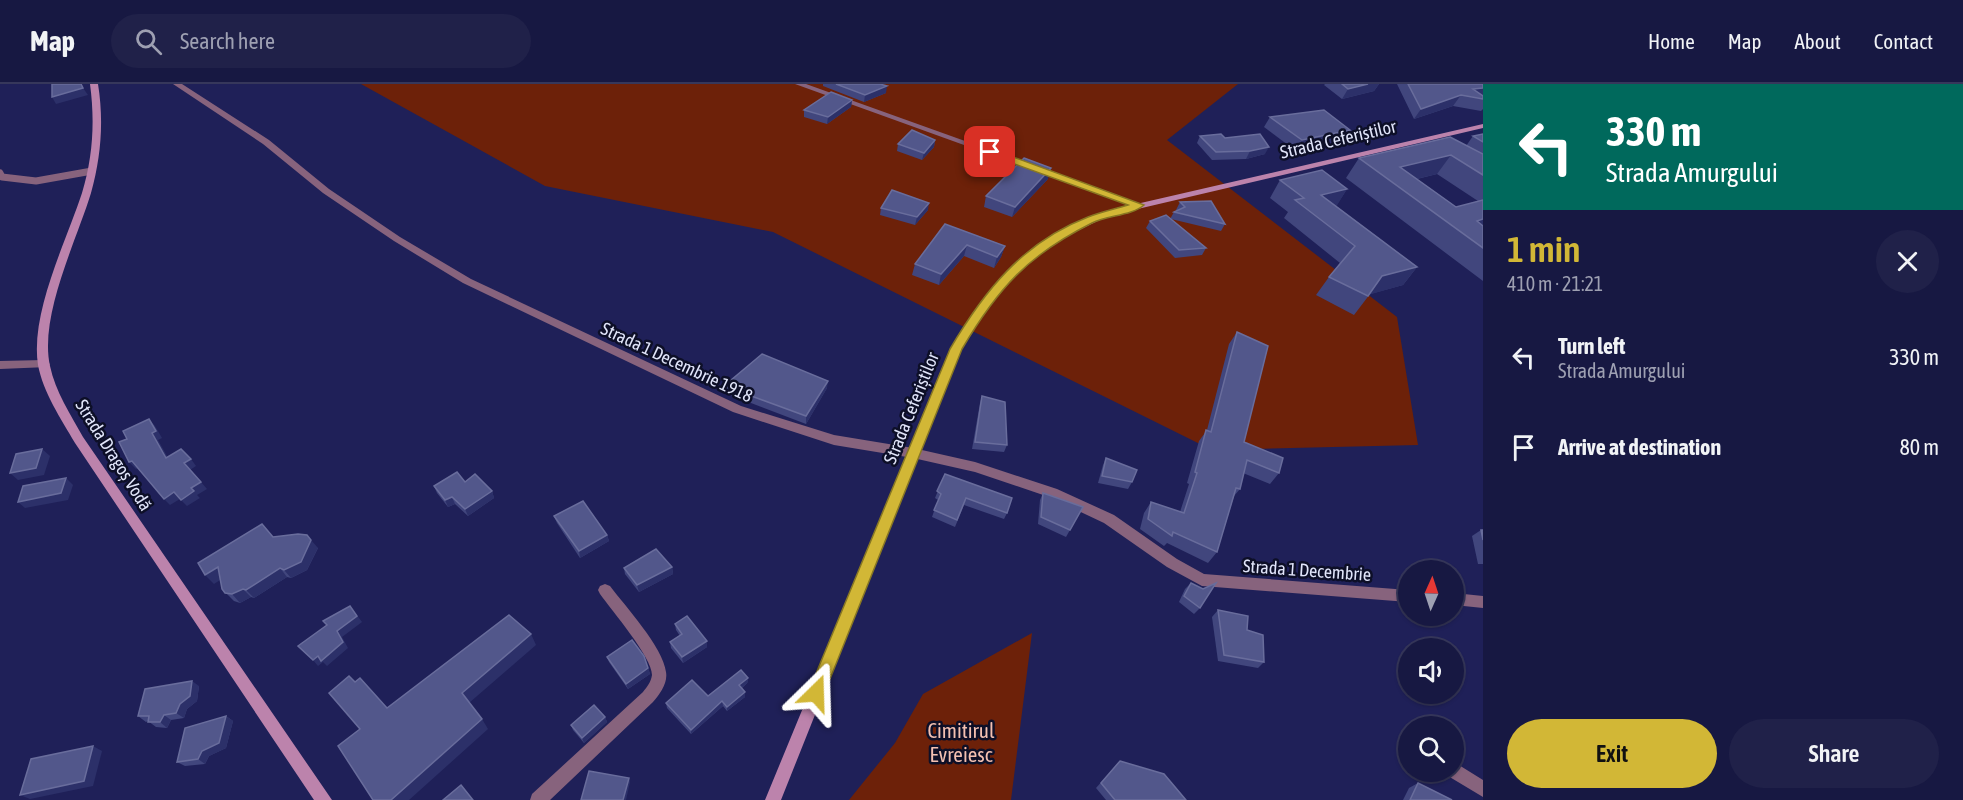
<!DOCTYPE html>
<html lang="en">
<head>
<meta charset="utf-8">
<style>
	body { margin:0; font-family:"Asap Condensed",sans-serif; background:#202149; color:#f1f3f6; height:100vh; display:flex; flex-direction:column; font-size:22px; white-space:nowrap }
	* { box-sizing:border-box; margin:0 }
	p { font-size:20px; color:#9ea0b2 }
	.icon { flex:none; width:33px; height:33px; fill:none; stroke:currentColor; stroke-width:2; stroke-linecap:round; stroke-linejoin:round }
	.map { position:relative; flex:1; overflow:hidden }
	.drawer { display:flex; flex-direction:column; background:#171842; width:480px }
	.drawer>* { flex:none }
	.banner { background:#00695c; color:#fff; overflow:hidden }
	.needle { width:39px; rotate:3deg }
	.tools { position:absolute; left:1398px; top:476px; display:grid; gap:12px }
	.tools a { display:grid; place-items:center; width:66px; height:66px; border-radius:50%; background:#171842; box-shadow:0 2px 4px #0004,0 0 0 2px #36375b; font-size:30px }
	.pin { position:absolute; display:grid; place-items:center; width:51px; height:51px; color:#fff; margin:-26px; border-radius:12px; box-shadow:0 3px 9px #0006 }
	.me { position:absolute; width:66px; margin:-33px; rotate:22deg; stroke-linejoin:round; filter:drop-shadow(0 0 4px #0008) }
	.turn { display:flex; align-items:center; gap:21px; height:126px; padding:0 24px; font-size:27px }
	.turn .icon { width:78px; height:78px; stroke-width:2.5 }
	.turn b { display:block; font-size:42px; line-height:51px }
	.round { display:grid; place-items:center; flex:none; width:63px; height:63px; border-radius:32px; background:#202149 }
	.head { display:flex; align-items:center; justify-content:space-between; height:102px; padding:0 24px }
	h1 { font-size:36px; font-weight:600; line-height:45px; color:#d2b736 }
	.primary-button { display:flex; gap:12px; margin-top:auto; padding:12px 24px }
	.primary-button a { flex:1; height:69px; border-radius:36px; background:#d2b736; color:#111; font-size:24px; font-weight:600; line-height:69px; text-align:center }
	.primary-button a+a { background:#202149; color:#f1f3f6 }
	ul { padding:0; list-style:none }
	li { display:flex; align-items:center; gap:18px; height:90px; padding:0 24px }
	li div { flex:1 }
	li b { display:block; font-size:22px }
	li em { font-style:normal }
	header { display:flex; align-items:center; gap:36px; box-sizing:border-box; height:84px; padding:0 30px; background:#171842; border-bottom:2px solid #36375b }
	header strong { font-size:28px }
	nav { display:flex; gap:33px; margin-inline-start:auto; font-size:21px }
	.search { width:420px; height:54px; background:#202149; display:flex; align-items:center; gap:15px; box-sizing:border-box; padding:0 21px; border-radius:33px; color:#9ea0b2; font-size:22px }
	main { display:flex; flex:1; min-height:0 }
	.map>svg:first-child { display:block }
	.green { fill:#6d2109 }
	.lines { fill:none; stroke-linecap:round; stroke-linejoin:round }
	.lane { stroke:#87637d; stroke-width:7 }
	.street { fill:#87637d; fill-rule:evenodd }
	.secondary { fill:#bc83ac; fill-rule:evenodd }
	.wall { fill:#41467d; fill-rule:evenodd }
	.shaded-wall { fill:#2c3069 }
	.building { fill:#52578b; stroke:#696d9c; stroke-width:1.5 }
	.route { fill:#d2b736; stroke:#887723; stroke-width:1.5 }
	.labels { text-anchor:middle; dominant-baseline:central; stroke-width:5; stroke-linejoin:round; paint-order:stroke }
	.street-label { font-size:18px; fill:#e1e5fa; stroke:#0d0f27 }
	.near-park-label { font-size:21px; fill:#f4c0b1; stroke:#0d0f27 }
</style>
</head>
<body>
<header>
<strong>Map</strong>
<div class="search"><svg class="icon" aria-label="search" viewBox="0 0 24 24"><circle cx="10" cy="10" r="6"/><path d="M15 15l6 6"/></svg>Search here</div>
<nav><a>Home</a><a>Map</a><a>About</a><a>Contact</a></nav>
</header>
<main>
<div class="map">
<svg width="1483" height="716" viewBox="0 0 1483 716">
	<rect width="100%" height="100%" fill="#1f2058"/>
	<!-- green -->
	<g class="green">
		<polygon points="361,0 1238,0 1167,56 1397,233 1418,361 1212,366 773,148 545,102"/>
		<polygon points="1032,549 1011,716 849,716 895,659 923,610"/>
	</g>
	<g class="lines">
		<!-- lane -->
		<polyline class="lane" points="0,89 2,93 36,97 92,87"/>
		<!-- street -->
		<g class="street">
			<polygon points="173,0 182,0 269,56 329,105 400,153 471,195 741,322 834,351 913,364 975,378 1057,405 1114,431 1177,475 1204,490 1408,506 1408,518 1202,502 1167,483 1104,439 1049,413 975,388 913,374 834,361 733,328 463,199 394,157 323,109 263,60"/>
			<polygon points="795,0 806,0 1144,121 1139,124 1136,123"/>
			<polygon points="44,276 50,280 48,283 0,285 0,277"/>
			<path d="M605 500 610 502C625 522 663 563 666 588 668 599 660 610 653 618L550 716H530L532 710 643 608C647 603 651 598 652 591 652 573 612 527 600 510L598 506 600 502Z"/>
			<polygon points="1454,509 1483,512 1483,524 1454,521"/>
			<polygon points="1454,678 1483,696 1483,713 1448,692 1446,687 1454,687"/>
		</g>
		<!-- secondary -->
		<g class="secondary">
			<path d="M90 0H98C104 37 101 73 91 109 76 158 39 232 50 282 55 307 71 331 83 353L332 716H314L75 359C61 335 43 308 38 281 30 229 66 158 82 109 93 73 95 37 90 0Z"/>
			<path d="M1483 40V44L1112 131C1038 161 1002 197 961 265L781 716H765L951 265C992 195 1030 157 1106 127Z"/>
		</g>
	</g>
	<!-- wall -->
	<g class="wall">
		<polygon points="823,0 880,0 886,9 864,18 823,2"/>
		<polygon points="1325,0 1379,0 1374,7 1342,15 1324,1"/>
		<polygon points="1397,0 1483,0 1483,11 1482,12 1483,12 1483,25 1481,27 1453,22 1414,35"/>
		<polygon points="852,16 851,23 827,40 804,33 804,26"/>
		<polygon points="1270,33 1350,46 1344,56 1296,67 1264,43"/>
		<path d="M1483 50V197L1346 94 1359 74 1466 62 1473 52ZM1437 90 1478 117 1456 123 1417 95Z"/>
		<polygon points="1200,52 1225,54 1265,70 1246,75 1212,76 1197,59"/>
		<polygon points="935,56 934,63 922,76 897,67 898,60"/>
		<polygon points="1048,95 1012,133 984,123 986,112"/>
		<polygon points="1280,96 1347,105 1336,122 1417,183 1403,201 1370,210 1354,231 1316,211 1329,193 1340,179 1284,134 1288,128 1270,114"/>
		<polygon points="1180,118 1225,140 1221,147 1171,135 1206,164 1202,171 1175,174 1146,144 1150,137 1170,135 1174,128 1177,126 1176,126"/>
		<polygon points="881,124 928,126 915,141 880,131"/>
		<polygon points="945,140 1005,162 1001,173 994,184 964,172 939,201 912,191 915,180"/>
		<polygon points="1237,248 1244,358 1279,389 1270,400 1243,389 1240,405 1234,412 1217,468 1208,479 1167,459 1164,462 1140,445 1144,429 1151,418 1180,428 1189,400 1187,399 1199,357 1207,346 1229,260"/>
		<polygon points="724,302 827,304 806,340 725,309"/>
		<polygon points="982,312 1007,361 1004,368 972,365 980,319"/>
		<polygon points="1106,374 1132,398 1128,405 1098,399 1103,381"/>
		<polygon points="945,390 1007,429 1004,435 964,421 955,443 932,433 938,416 935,414"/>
		<polygon points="465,398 492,407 494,414 468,432 455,420 448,423 437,409 434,402"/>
		<polygon points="1043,409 1083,423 1066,453 1038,440 1040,416"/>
		<polygon points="554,432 607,451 609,457 580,474 557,439"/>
		<polygon points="1481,446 1483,446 1483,480 1478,480 1472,452"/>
		<polygon points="273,453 318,464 307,486 291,494 287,493 254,514 251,513 240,519 234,517 222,505 220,495 214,500"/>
		<polygon points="672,483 673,490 639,508 625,490 624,484"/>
		<polygon points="1191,499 1200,524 1194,530 1179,518 1185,505"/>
		<polygon points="1218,526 1247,546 1264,578 1258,584 1218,577 1212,533"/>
		<polygon points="675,540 707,557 707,563 683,579 671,564 670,558 680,552 676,546"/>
		<polygon points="607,573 648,584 650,590 628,605 609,578"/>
		<polygon points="748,598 742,604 745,613 727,627 723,622 691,650 667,624 666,619 708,612"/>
		<polygon points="199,602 197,617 187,625 184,634 171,636 167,644 156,643 148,637 146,638 138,632"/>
		<polygon points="226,632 233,637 226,664 209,672 205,680 185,682 177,678"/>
		<polygon points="605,633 607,638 584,659 573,646 571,641"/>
		<polygon points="1120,677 1186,716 1106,716 1096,704"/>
		<polygon points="1418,699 1452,716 1403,716 1409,704"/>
	</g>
	<!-- shaded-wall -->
	<g class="shaded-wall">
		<polygon points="1368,0 1379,0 1374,7 1342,15 1348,5"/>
		<polygon points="887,2 886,9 864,18 865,11"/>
		<polygon points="83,4 88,11 56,20 52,13"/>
		<polygon points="1483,4 1483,11 1480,13 1473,5"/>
		<polygon points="1461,11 1453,22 1414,35 1421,25"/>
		<polygon points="852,16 851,23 827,40 828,33"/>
		<polygon points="1350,46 1344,56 1296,67 1302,56"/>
		<polygon points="935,56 934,63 922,76 924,69"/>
		<polygon points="1269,63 1265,70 1246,75 1250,67"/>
		<polygon points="1451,71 1437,90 1395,100 1400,83"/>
		<polygon points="1051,84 1048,95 1012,133 1015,123"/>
		<polygon points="1347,105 1336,123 1321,111"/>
		<polygon points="929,119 928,126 915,141 917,133"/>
		<polygon points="1483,135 1483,151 1477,137"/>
		<polygon points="967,161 964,172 939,201 941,190"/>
		<polygon points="1005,162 1001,173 994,184 997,173"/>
		<polygon points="1417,183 1403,201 1368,211 1382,192"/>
		<polygon points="828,297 827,304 806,340 806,332"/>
		<polygon points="149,335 155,342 162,354 158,356 172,381 166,374 152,349"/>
		<polygon points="42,365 50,372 44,391 18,396 10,389"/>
		<polygon points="191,375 196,382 190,386 184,379"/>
		<polygon points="132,377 138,384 136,385 129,378"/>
		<polygon points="66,394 73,401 68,416 25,424 18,418"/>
		<polygon points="201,398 207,405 197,411 200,414 187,422 181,416 191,404"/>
		<polygon points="492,407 494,414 468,432 465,425"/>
		<polygon points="174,408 180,415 170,421 164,415"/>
		<polygon points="452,413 455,420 448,423 445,416"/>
		<polygon points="607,451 609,457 580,474 579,467"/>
		<polygon points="311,456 318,464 307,486 291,494 284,486"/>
		<polygon points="218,483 226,492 214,500 205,491"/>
		<polygon points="672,483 673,490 639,508 637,501"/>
		<polygon points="280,484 287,493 254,514 246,506"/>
		<polygon points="243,505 251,513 240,519 232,510"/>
		<polygon points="350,522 362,538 342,553 348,564 327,582 323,578 318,582 313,576 318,572 337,547"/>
		<polygon points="531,550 536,561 469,619 462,609"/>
		<polygon points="707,557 707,563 683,579 682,573"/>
		<polygon points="648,584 650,590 628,605 626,600"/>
		<polygon points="748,594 748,598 739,606 739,601"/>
		<polygon points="192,597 199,602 197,617 187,625 184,634 176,629 180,620"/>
		<polygon points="745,608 745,613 727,627 727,623"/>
		<polygon points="722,617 723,622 691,650 691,646"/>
		<polygon points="164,631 171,636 167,644 160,638"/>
		<polygon points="226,632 233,637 226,664 209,672 205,680 198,675 202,667"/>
		<polygon points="605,633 607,638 584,659 582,654"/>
		<polygon points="482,635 488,645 409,716 391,716"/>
		<polygon points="93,662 102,667 93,702 30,715 20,711"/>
		<polygon points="629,694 630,698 626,716 623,716"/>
	</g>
	<!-- building -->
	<g class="building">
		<polygon points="52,0 81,0 83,4 52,13"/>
		<polygon points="836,0 880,0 887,2 865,11"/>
		<polygon points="1342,0 1368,0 1348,5"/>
		<polygon points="1408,0 1483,0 1483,4 1473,5 1483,12 1483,15 1461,11 1421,25"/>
		<polygon points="831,8 852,16 828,33 804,26"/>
		<polygon points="1324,26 1350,46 1302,56 1270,33"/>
		<polygon points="912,46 935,56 924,69 898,60"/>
		<polygon points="1221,50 1225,54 1260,50 1269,63 1250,67 1216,68 1200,52"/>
		<polygon points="1483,50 1483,58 1473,52"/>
		<polygon points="1450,53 1483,70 1483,91 1451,71 1400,83 1456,123 1483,116 1483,135 1477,137 1483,142 1483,164 1359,74"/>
		<polygon points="1024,74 1051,84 1015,123 986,112"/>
		<polygon points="1322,86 1347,105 1321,111 1417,183 1382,192 1368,212 1329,193 1355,162 1295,116 1304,114 1280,96"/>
		<polygon points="892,106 929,119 917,133 881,124"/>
		<polygon points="1211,117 1225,140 1174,128 1185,123 1180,118"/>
		<polygon points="1166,131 1206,164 1179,166 1150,137"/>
		<polygon points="945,140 1005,162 997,173 967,161 941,190 915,180"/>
		<polygon points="1237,248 1268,262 1244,358 1283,374 1279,389 1247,376 1240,405 1236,404 1217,468 1173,448 1172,452 1148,435 1151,418 1184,429 1197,389 1195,388 1206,346 1211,348"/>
		<polygon points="762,270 828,297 806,332 724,302"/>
		<polygon points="982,312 1005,318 1007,361 975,358"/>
		<polygon points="149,335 156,347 152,349 166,374 181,365 191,375 184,379 201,398 191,404 194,407 181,416 174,408 164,415 132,377 129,378 119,358 127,355 123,347"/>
		<polygon points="42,365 36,384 10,389 16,370"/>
		<polygon points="1106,374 1137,386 1132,398 1102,392"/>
		<polygon points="457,388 465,398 475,390 492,407 465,425 452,413 445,416 434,402"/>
		<polygon points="945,390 1012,414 1007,429 966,414 957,436 934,426 941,410 937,407"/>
		<polygon points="66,394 61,409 18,418 23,402"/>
		<polygon points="1043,409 1083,423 1070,446 1041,433"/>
		<polygon points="583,417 607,451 579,467 554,432"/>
		<polygon points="262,440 273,453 298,450 307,451 311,456 301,478 284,486 280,484 246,506 243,505 232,510 225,509 222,505 218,483 205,491 198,479"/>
		<polygon points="1481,446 1483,446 1483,456"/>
		<polygon points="656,465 672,483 637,501 624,484"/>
		<polygon points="1191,499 1203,505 1216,499 1200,524 1184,512"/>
		<polygon points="350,522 357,532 337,547 343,558 321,577 318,572 313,576 298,562 327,541 323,537"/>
		<polygon points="1218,526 1248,532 1247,546 1263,551 1264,578 1224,571"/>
		<polygon points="509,531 531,550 462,609 482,635 391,716 373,716 338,662 360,645 329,609 349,592 355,598 360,594 387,624"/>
		<polygon points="687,532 707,557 682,573 670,558 682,550 675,540"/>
		<polygon points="632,556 644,572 648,584 626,600 607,573"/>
		<polygon points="741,586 748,594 739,601 745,608 727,623 722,617 691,646 666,619 692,596 708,612"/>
		<polygon points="192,597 190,612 180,620 176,629 164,631 160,638 148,638 149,632 138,632 145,605"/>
		<polygon points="594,621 605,633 582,654 571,641"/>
		<polygon points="226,632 219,659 202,667 198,675 177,678 185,644"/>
		<polygon points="93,662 84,697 20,711 31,675"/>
		<polygon points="1120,677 1164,690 1186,716 1115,716 1101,699"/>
		<polygon points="589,687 629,694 623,716 581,716"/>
		<polygon points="1418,699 1452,716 1410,716"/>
		<polygon points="461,701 473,716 443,716"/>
	</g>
	<!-- route -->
	<path class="route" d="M987 66H994L1144 121C1131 132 1108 131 1092 139 1028 171 998 204 962 265L822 615 816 617 810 615 808 609 950 265C984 207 1023 158 1088 133 1101 128 1115 125 1128 121L987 70Z"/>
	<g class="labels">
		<!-- street labels -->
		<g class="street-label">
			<text transform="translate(1338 55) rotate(-13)">Strada Ceferiștilor</text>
			<text transform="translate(677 278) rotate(25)">Strada 1 Decembrie 1918</text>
			<text transform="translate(911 324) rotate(-68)">Strada Ceferiștilor</text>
			<text transform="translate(114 371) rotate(58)">Strada Dragoș Vodă</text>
			<text transform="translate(1307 486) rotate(4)">Strada 1 Decembrie</text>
		</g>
		<!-- near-park labels -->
		<g class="near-park-label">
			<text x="961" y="646">Cimitirul<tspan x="961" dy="24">Evreiesc</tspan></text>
		</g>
	</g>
</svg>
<div class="tools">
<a><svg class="needle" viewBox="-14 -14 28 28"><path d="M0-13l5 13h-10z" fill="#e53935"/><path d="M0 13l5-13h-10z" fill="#9ea0b2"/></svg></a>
<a><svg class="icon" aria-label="sound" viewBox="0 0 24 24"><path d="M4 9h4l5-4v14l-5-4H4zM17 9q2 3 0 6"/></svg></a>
<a><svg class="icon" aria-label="search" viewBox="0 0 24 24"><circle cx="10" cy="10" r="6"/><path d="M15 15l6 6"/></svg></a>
</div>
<div class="pin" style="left:990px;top:68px;background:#d93025"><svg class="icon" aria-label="arrive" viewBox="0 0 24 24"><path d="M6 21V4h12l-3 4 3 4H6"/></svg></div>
<svg class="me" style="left:816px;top:609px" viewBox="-20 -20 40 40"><path d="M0-17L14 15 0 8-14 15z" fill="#d2b736" stroke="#fff" stroke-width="4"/></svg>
</div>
<section class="drawer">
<div class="banner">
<div class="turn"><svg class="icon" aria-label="left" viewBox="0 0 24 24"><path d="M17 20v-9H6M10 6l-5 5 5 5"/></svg><div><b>330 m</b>Strada Amurgului</div></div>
</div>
<div class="head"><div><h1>1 min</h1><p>410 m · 21:21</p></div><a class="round"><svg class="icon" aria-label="close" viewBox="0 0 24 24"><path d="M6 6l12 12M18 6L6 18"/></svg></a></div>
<ul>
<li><svg class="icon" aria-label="left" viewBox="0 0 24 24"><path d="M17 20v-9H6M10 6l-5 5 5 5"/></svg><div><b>Turn left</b><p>Strada Amurgului</p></div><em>330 m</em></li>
<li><svg class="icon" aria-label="arrive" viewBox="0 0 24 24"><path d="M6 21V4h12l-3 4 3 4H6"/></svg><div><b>Arrive at destination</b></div><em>80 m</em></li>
</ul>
<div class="primary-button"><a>Exit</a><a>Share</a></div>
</section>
</main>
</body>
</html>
